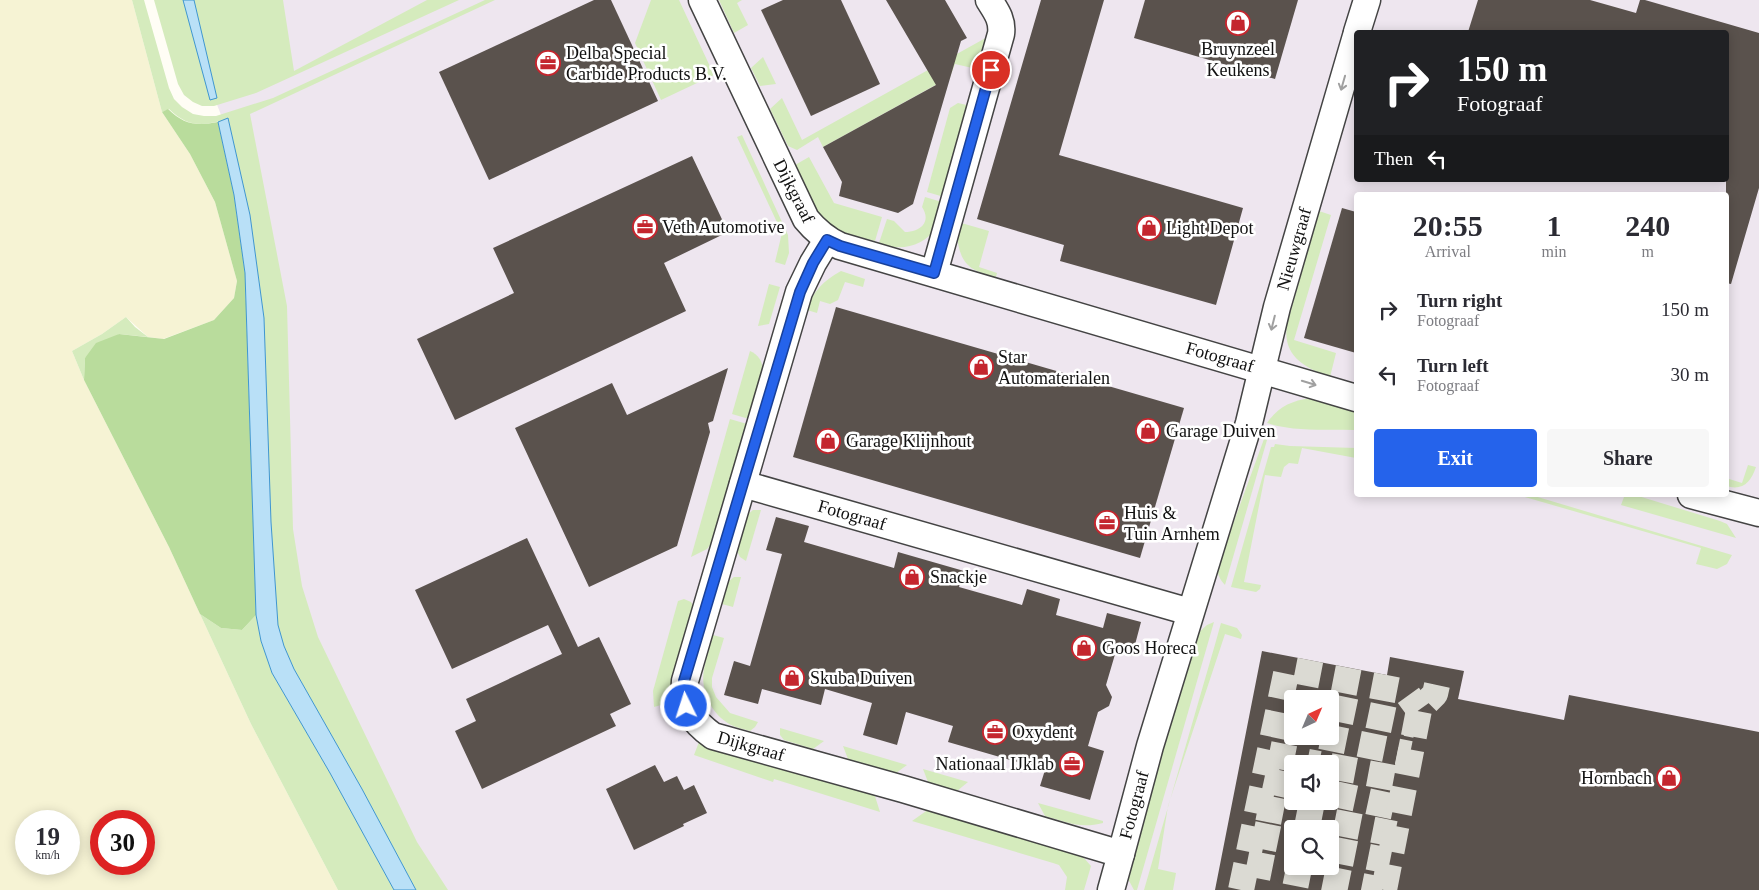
<!DOCTYPE html>
<html lang="en">
<head>
<meta charset="utf-8">
<style>
	body { margin:0; font-family:Georgia,serif; background:#f7f7f7; color:#2b2b33; height:100vh; display:flex; flex-direction:column; font-size:19px; white-space:nowrap }
	* { box-sizing:border-box; margin:0 }
	p { font-size:16px; color:#7c7c81 }
	.icon { flex:none; width:28px; height:28px; fill:none; stroke:currentColor; stroke-width:2; stroke-linecap:round; stroke-linejoin:round }
	.map { position:relative; flex:1; overflow:hidden }
	.drawer { position:absolute; left:1354px; top:192px; width:375px; height:305px; display:flex; flex-direction:column; background:#fff; border-radius:5px; box-shadow:0 2px 12px #0003 }
	.drawer>* { flex:none }
	.top-card { position:absolute; left:1354px; top:30px; width:375px; height:152px; border-radius:5px; box-shadow:0 2px 12px #0003; background:#202124; color:#fff; overflow:hidden }
	.needle { width:32px; rotate:44deg }
	.tools { position:absolute; left:1284px; top:690px; display:grid; gap:10px }
	.tools a { display:grid; place-items:center; width:55px; height:55px; border-radius:5px; background:#fff; box-shadow:0 2px 12px #0003; font-size:25px }
	.speed { position:absolute; left:15px; top:810px; display:flex; gap:10px; font-size:25px; font-weight:700; text-align:center }
	.speed>* { display:grid; place-content:center; width:65px; height:65px; border-radius:50%; background:#fff; box-shadow:0 2px 12px #0003; line-height:1 }
	.speed small { font-size:12px; font-weight:400 }
	.speed .limit { border:8px solid #d22; background:#fff; color:#111 }
	.pin { position:absolute; display:grid; place-items:center; width:42px; height:42px; color:#fff; margin:-21px; border:2px solid #fff; border-radius:50%; box-shadow:0 1px 5px #0007 }
	.me { position:absolute; width:55px; margin:-28px; rotate:356deg; stroke-linejoin:round; filter:drop-shadow(0 0 4px #0008) }
	.turn { display:flex; align-items:center; gap:18px; height:105px; padding:0 20px; font-size:22px }
	.turn .icon { width:65px; height:65px; stroke-width:2.5 }
	.turn b { display:block; font-size:35px; line-height:42px }
	.then { display:flex; align-items:center; height:48px; padding:0 20px; background:#0003; gap:10px; font-size:19px }
	.eta { display:flex; justify-content:space-evenly; align-items:center; height:85px; text-align:center }
	.eta b { font-size:30px; font-weight:700; line-height:35px }
	.primary-button { display:flex; gap:10px; margin-top:auto; padding:10px 20px }
	.primary-button a { flex:1; height:58px; border-radius:5px; background:#2563eb; color:#fff; font-size:20px; font-weight:700; line-height:58px; text-align:center }
	.primary-button a+a { background:#f7f7f7; color:#2b2b33 }
	ul { padding:0; list-style:none }
	li { display:flex; align-items:center; gap:15px; height:65px; padding:0 20px }
	li div { flex:1 }
	li b { display:block; font-size:19px }
	li em { font-style:normal }
	.map>svg:first-child { display:block }
	.industrial { fill:#eee6ef; fill-rule:evenodd }
	.farmland { fill:#f6f3d4; fill-rule:evenodd }
	.green { fill:#d5ebbd }
	.forest { fill:#b9dc9c }
	.water { fill:#b9e0f7; stroke:#3f96cf }
	.building { fill:#5a524d; fill-rule:evenodd }
	.lines { fill:none; stroke-linecap:round; stroke-linejoin:round }
	.minor-tunnel { stroke:#dbdad3; stroke-width:26; stroke-dasharray:26 13; stroke-linecap:butt }
	.minor-casing { stroke:#444; stroke-width:29 }
	.minor { stroke:#fff; stroke-width:26 }
	.oneway { stroke:#a0a0a0 }
	.route-casing { stroke:#184099; stroke-width:12 }
	.route { stroke:#2563eb; stroke-width:9 }
	.labels { text-anchor:middle; dominant-baseline:central; stroke-width:5; stroke-linejoin:round; paint-order:stroke }
	.poi-label { font-size:18px; fill:#111; stroke:#fff; text-anchor:start }
	.street-label { font-size:18px; fill:#111; stroke:#fff }
</style>
</head>
<body>
<div class="map">
<svg width="1759" height="890" viewBox="0 0 1759 890">
	<rect width="100%" height="100%" fill="#fffdf5"/>
	<!-- industrial -->
	<path class="industrial" d="M187 0H1759V890H403L280 669 254 292 223 120 214 97ZM1356 32H1726V180H1356ZM1356 195H1726V495H1356ZM1292 699H1330V736H1292ZM1292 764H1330V801H1292ZM1292 829H1330V866H1292Z"/>
	<!-- farmland -->
	<path class="farmland" d="M0 0H132L162 112 190 154 215 202 237 281 234 298 214 320 163 339 148 337 126 317 102 334 72 351 84 380 169 547 251 724 338 890H0ZM26 821H69V864H26ZM101 821H144V864H101Z"/>
	<!-- green -->
	<g class="green">
		<path d="M132 0H144L169 88 174 99 182 107 193 114 204 116H216L273 98 485 0H495L250 114 287 306 293 529 302 586 318 637 417 842 448 890H416L362 789 294 669 284 646 278 625 271 522 264 318 250 215 228 119C204 126 188 128 169 109L162 112Z"/>
		<polygon points="154,0 283,0 294,71 427,0 459,0 256,93 214,106 202,106 193,102 184,95 178,84"/>
		<polygon points="651,0 679,0 714,75 661,100 635,43"/>
		<polygon points="719,0 742,0 737,3 748,25 734,33"/>
		<polygon points="991,35 981,70 955,64 950,77 823,147 818,137 797,150 788,146 770,109 782,98 802,140"/>
		<polygon points="763,57 776,84 760,86 751,68"/>
		<polygon points="958,103 971,106 944,197 927,192 950,108"/>
		<polygon points="742,135 788,235 789,253 785,265 775,262 782,233 737,137"/>
		<path d="M809 157 834 203 882 217 875 241C864 238 852 236 841 231 815 220 806 188 795 165Z"/>
		<path d="M925 197 942 202C940 210 938 220 935 228 928 242 909 249 894 247 889 247 884 244 879 243L887 219 894 221 905 232C920 232 932 222 922 207Z"/>
		<path d="M1319 211 1331 215 1294 340 1336 353 1330 377C1304 367 1282 356 1287 324Z"/>
		<path d="M958 222 989 231 979 267 997 273 996 277C990 275 983 274 977 271 958 263 956 240 958 222Z"/>
		<path d="M841 271 865 279 863 287 845 282 838 300 830 304 820 301 817 313 807 310C813 291 823 281 841 271Z"/>
		<polygon points="769,284 780,287 769,324 758,326"/>
		<polygon points="126,317 135,327 148,337 119,334 85,358 84,380 72,351 102,334"/>
		<path d="M750 351C759 355 762 361 763 370L749 419 732 414Z"/>
		<path d="M1310 398 1356 410 1354 430C1326 429 1295 432 1267 423 1278 407 1291 401 1310 398Z"/>
		<polygon points="730,419 747,424 714,540 707,549 691,557"/>
		<path d="M1264 439 1267 440 1225 585C1220 580 1218 575 1217 568Z"/>
		<polygon points="1275,444 1290,446 1356,448 1356,458 1302,448 1298,464 1289,463 1284,467 1281,477 1265,475 1244,582 1261,585 1260,589 1256,592 1231,587 1271,447 1274,447"/>
		<path d="M1748 465 1756 467C1751 482 1743 491 1726 486V478L1742 483Z"/>
		<polygon points="1518,495 1531,495 1732,555 1727,564 1717,569 1696,564 1701,548"/>
		<polygon points="1619,495 1635,495 1720,521 1727,524 1736,538 1621,505 1624,497"/>
		<polygon points="753,510 761,510 746,561 740,557 737,551 747,515"/>
		<polygon points="734,577 741,577 733,607 722,604 728,582"/>
		<path d="M684 599 691 602 694 607 671 689C670 700 664 705 654 707L653 691 678 601Z"/>
		<polygon points="200,614 221,628 242,630 256,615 261,641 272,673 330,773 394,890 338,890 251,724"/>
		<polygon points="1214,622 1137,890 1134,890 1127,877 1196,635 1207,625"/>
		<polygon points="1221,623 1237,628 1242,635 1241,639 1225,634 1168,806 1158,869 1176,873 1173,890 1144,890 1216,641"/>
		<path d="M713 635 724 638 712 678V687L716 697 730 713 758 722 755 727 750 731C744 729 737 728 731 725 711 714 700 691 704 669 706 657 710 646 713 635Z"/>
		<polygon points="780,728 824,741 813,749 784,740 780,735"/>
		<polygon points="699,742 874,793 880,812 774,779 773,782 694,755"/>
		<polygon points="843,746 907,765 896,773 848,759"/>
		<polygon points="923,769 968,782 957,791 928,782"/>
		<path d="M1038 803 1103 821V823C1080 829 1066 822 1045 816Z"/>
		<polygon points="929,809 1076,852 1084,858 1091,866 1084,890 1065,890 1067,877 1059,865 1053,863 912,821"/>
	</g>
	<!-- forest -->
	<path class="forest" d="M168 109C184 125 197 126 218 122L234 195 245 273 256 615 242 630 221 628 200 614 169 547 84 380 85 358 96 343 119 334 164 339 214 320 234 298 237 281 215 202 190 154 162 112Z"/>
	<!-- water -->
	<g class="water">
		<polygon points="183,0 194,0 217,98 210,100"/>
		<polygon points="228,118 250,215 264,318 271,522 278,625 284,646 294,669 362,789 416,890 394,890 330,773 272,673 261,641 256,615 245,273 234,195 218,122"/>
	</g>
	<!-- building -->
	<g class="building">
		<polygon points="594,0 611,0 658,101 489,180 439,72"/>
		<polygon points="783,0 841,0 880,84 811,116 761,10"/>
		<polygon points="886,0 945,0 967,38 961,41 913,204 898,213 839,196 842,182 823,147 936,85"/>
		<polygon points="1041,0 1104,0 1059,155 1243,208 1216,305 1060,261 1064,245 977,219"/>
		<polygon points="1145,0 1298,0 1275,79 1134,38"/>
		<polygon points="1478,0 1590,0 1636,13 1640,0 1645,0 1759,33 1759,188 1731,284 1726,283 1726,32 1468,32"/>
		<polygon points="692,156 728,232 664,263 686,311 455,420 417,339 514,293 493,248"/>
		<polygon points="1342,208 1356,212 1356,353 1304,338"/>
		<polygon points="836,307 1184,408 1140,558 793,457"/>
		<polygon points="728,368 713,421 708,423 710,432 677,546 589,587 515,428 612,383 627,415"/>
		<polygon points="776,517 809,526 804,542 894,568 898,552 964,571 959,587 1022,605 1027,589 1060,599 1056,615 1103,628 1107,613 1141,622 1132,656 1116,651 1106,685 1112,697 1109,706 1098,712 1088,746 1104,751 1090,800 1040,786 1045,770 948,742 953,726 906,712 897,745 863,735 872,703 825,689 821,705 762,689 758,704 724,695 734,661 750,666 782,554 766,550"/>
		<polygon points="527,538 578,647 599,637 631,704 610,714 616,726 482,789 455,731 476,721 466,699 562,654 548,625 452,669 415,590"/>
		<path d="M1262 651 1387 675 1390 657 1464 671 1458 699 1564 720 1569 695 1759 732V890H1215ZM1292 699H1330V736H1292ZM1292 764H1330V801H1292ZM1292 829H1330V866H1292Z"/>
		<polygon points="655,765 664,782 677,776 684,790 694,785 707,813 683,824 684,826 634,850 606,789"/>
	</g>
	<g class="lines">
		<!-- minor-tunnel -->
		<g class="minor-tunnel">
			<polyline points="1330,707 1416,725"/>
			<polyline points="1321,736 1410,754"/>
			<polyline points="1269,754 1319,764"/>
			<polyline points="1330,766 1405,780"/>
			<polyline points="1264,780 1292,786"/>
			<polyline points="1330,793 1400,808"/>
			<polyline points="1258,807 1395,834"/>
			<polyline points="1253,834 1292,842"/>
			<polyline points="1330,849 1390,861"/>
			<polyline points="1247,863 1382,890"/>
			<polyline points="1241,890 1287,669 1406,692 1419,710"/>
			<polyline points="1384,890 1419,710 1435,694 1437,685"/>
		</g>
		<defs>
			<g id="minor">
				<path d="M702 0 806 219C816 231 825 239 840 246L1356 398"/>
				<polyline points="1357,32 1367,0"/>
				<path d="M827 240 813 263 799 292 685 681C683 707 692 721 713 736L903 789 1121 854 1111 890"/>
				<path d="M934 273 1001 34C1003 20 996 11 989 0"/>
				<polyline points="743,484 1190,612"/>
				<polyline points="1691,495 1759,513"/>
				<polyline points="1121,854 1150,746 1249,423 1277,307 1356,36"/>
			</g>
		</defs>
		<!-- minor casing -->
		<use href="#minor" class="minor-casing"/>
		<!-- minor -->
		<use href="#minor" class="minor"/>
	</g>
	<!-- one-way arrows -->
	<defs><path id="oneway-shaft" d="M-6 0H5M1.5-3L5.5 0L1.5 3" fill="none" stroke-width="1.6" stroke-linecap="round" stroke-linejoin="round" transform="scale(1.25)"/></defs>
	<g class="oneway">
		<use href="#oneway-shaft" transform="translate(1343 83) rotate(106)"/>
		<use href="#oneway-shaft" transform="translate(1273 323) rotate(104)"/>
		<use href="#oneway-shaft" transform="translate(1309 383) rotate(17)"/>
	</g>
	<g class="lines">
		<defs>
			<polyline id="route" points="686,706 684,694 684,681 800,292 813,263 827,240 840,246 934,273 991,70"/>
		</defs>
		<!-- route casing -->
		<use href="#route" class="route-casing"/>
		<!-- route -->
		<use href="#route" class="route"/>
	</g>
	<!-- icons -->
	<defs>
		<symbol id="shop-ring" viewBox="-11 -11 22 22"><circle r="9.5" fill="#fff" stroke="#c4262e" stroke-width="1.5"/><path d="M-5-2.5h2.3a2.7 3.5 0 0 1 5.4 0H5L5.5 6h-11ZM-1.5-2.5h3a1.5 2.3 0 0 0-3 0Z" fill="#c4262e"/></symbol>
		<symbol id="office-ring" viewBox="-11 -11 22 22"><circle r="9.5" fill="#fff" stroke="#c4262e" stroke-width="1.5"/><path d="M-6-3h4V-5.5h4V-3h4V5H-6ZM-1-4.5V-3h2v-1.5ZM-6 0V1H6V0Z" fill="#c4262e"/></symbol>
	</defs>
	<g fill-rule="evenodd">
		<use href="#shop-ring" x="1224" y="9" width="28" height="28"/>
		<use href="#office-ring" x="534" y="49" width="28" height="28"/>
		<use href="#office-ring" x="631" y="213" width="28" height="28"/>
		<use href="#shop-ring" x="1135" y="214" width="28" height="28"/>
		<use href="#shop-ring" x="967" y="353" width="28" height="28"/>
		<use href="#shop-ring" x="1134" y="417" width="28" height="28"/>
		<use href="#shop-ring" x="814" y="427" width="28" height="28"/>
		<use href="#office-ring" x="1093" y="509" width="28" height="28"/>
		<use href="#shop-ring" x="898" y="563" width="28" height="28"/>
		<use href="#shop-ring" x="1070" y="634" width="28" height="28"/>
		<use href="#shop-ring" x="778" y="664" width="28" height="28"/>
		<use href="#office-ring" x="981" y="718" width="28" height="28"/>
		<use href="#office-ring" x="1058" y="750" width="28" height="28"/>
		<use href="#shop-ring" x="1655" y="764" width="28" height="28"/>
	</g>
	<g class="labels">
		<!-- poi labels -->
		<g class="poi-label">
			<text x="1238" y="49" text-anchor="middle">Bruynzeel<tspan x="1238" dy="21">Keukens</tspan></text>
			<text x="566" y="53">Delba Special<tspan x="566" dy="21">Carbide Products B.V.</tspan></text>
			<text x="662" y="227">Veth Automotive</text>
			<text x="1166" y="228">Light Depot</text>
			<text x="998" y="357">Star<tspan x="998" dy="21">Automaterialen</tspan></text>
			<text x="1166" y="431">Garage Duiven</text>
			<text x="846" y="441">Garage Klijnhout</text>
			<text x="1124" y="513">Huis &amp;<tspan x="1124" dy="21">Tuin Arnhem</tspan></text>
			<text x="930" y="577">Snackje</text>
			<text x="1102" y="648">Goos Horeca</text>
			<text x="810" y="678">Skuba Duiven</text>
			<text x="1012" y="732">Oxydent</text>
			<text x="1054" y="764" text-anchor="end">Nationaal IJklab</text>
			<text x="1652" y="778" text-anchor="end">Hornbach</text>
		</g>
		<!-- street labels -->
		<g class="street-label">
			<text transform="translate(794 191) rotate(63)">Dijkgraaf</text>
			<text transform="translate(1294 249) rotate(-74)">Nieuwgraaf</text>
			<text transform="translate(1220 357) rotate(16)">Fotograaf</text>
			<text transform="translate(852 515) rotate(16)">Fotograaf</text>
			<text transform="translate(751 746) rotate(16)">Dijkgraaf</text>
			<text transform="translate(1134 805) rotate(-75)">Fotograaf</text>
		</g>
	</g>
</svg>
<div class="tools">
<a><svg class="needle" viewBox="-14 -14 28 28"><path d="M0-13l5 13h-10z" fill="#e53935"/><path d="M0 13l5-13h-10z" fill="#7c7c81"/></svg></a>
<a><svg class="icon" aria-label="sound" viewBox="0 0 24 24"><path d="M4 9h4l5-4v14l-5-4H4zM17 9q2 3 0 6"/></svg></a>
<a><svg class="icon" aria-label="search" viewBox="0 0 24 24"><circle cx="10" cy="10" r="6"/><path d="M15 15l6 6"/></svg></a>
</div>
<div class="speed"><div>19<small>km/h</small></div><div class="limit">30</div></div>
<div class="pin" style="left:991px;top:70px;background:#d93025"><svg class="icon" aria-label="arrive" viewBox="0 0 24 24"><path d="M6 21V4h12l-3 4 3 4H6"/></svg></div>
<svg class="me" style="left:686px;top:706px" viewBox="-20 -20 40 40"><circle r="17" fill="#2563eb" stroke="#fff" stroke-width="3"/><path d="M0-11L8 9 0 5-8 9z" fill="#fff"/></svg>
<div class="top-card">
<div class="turn"><svg class="icon" aria-label="right" viewBox="0 0 24 24"><path d="M7 20v-9h11M14 6l5 5-5 5"/></svg><div><b>150 m</b>Fotograaf</div></div>
<div class="then">Then<svg class="icon" aria-label="left" viewBox="0 0 24 24"><path d="M17 20v-9H6M10 6l-5 5 5 5"/></svg></div>
</div>
<section class="drawer">
<div class="eta">
<div><b>20:55</b><p>Arrival</p></div>
<div><b>1</b><p>min</p></div>
<div><b>240</b><p>m</p></div>
</div>
<ul>
<li><svg class="icon" aria-label="right" viewBox="0 0 24 24"><path d="M7 20v-9h11M14 6l5 5-5 5"/></svg><div><b>Turn right</b><p>Fotograaf</p></div><em>150 m</em></li>
<li><svg class="icon" aria-label="left" viewBox="0 0 24 24"><path d="M17 20v-9H6M10 6l-5 5 5 5"/></svg><div><b>Turn left</b><p>Fotograaf</p></div><em>30 m</em></li>
</ul>
<div class="primary-button"><a>Exit</a><a>Share</a></div>
</section>
</div>
</body>
</html>
